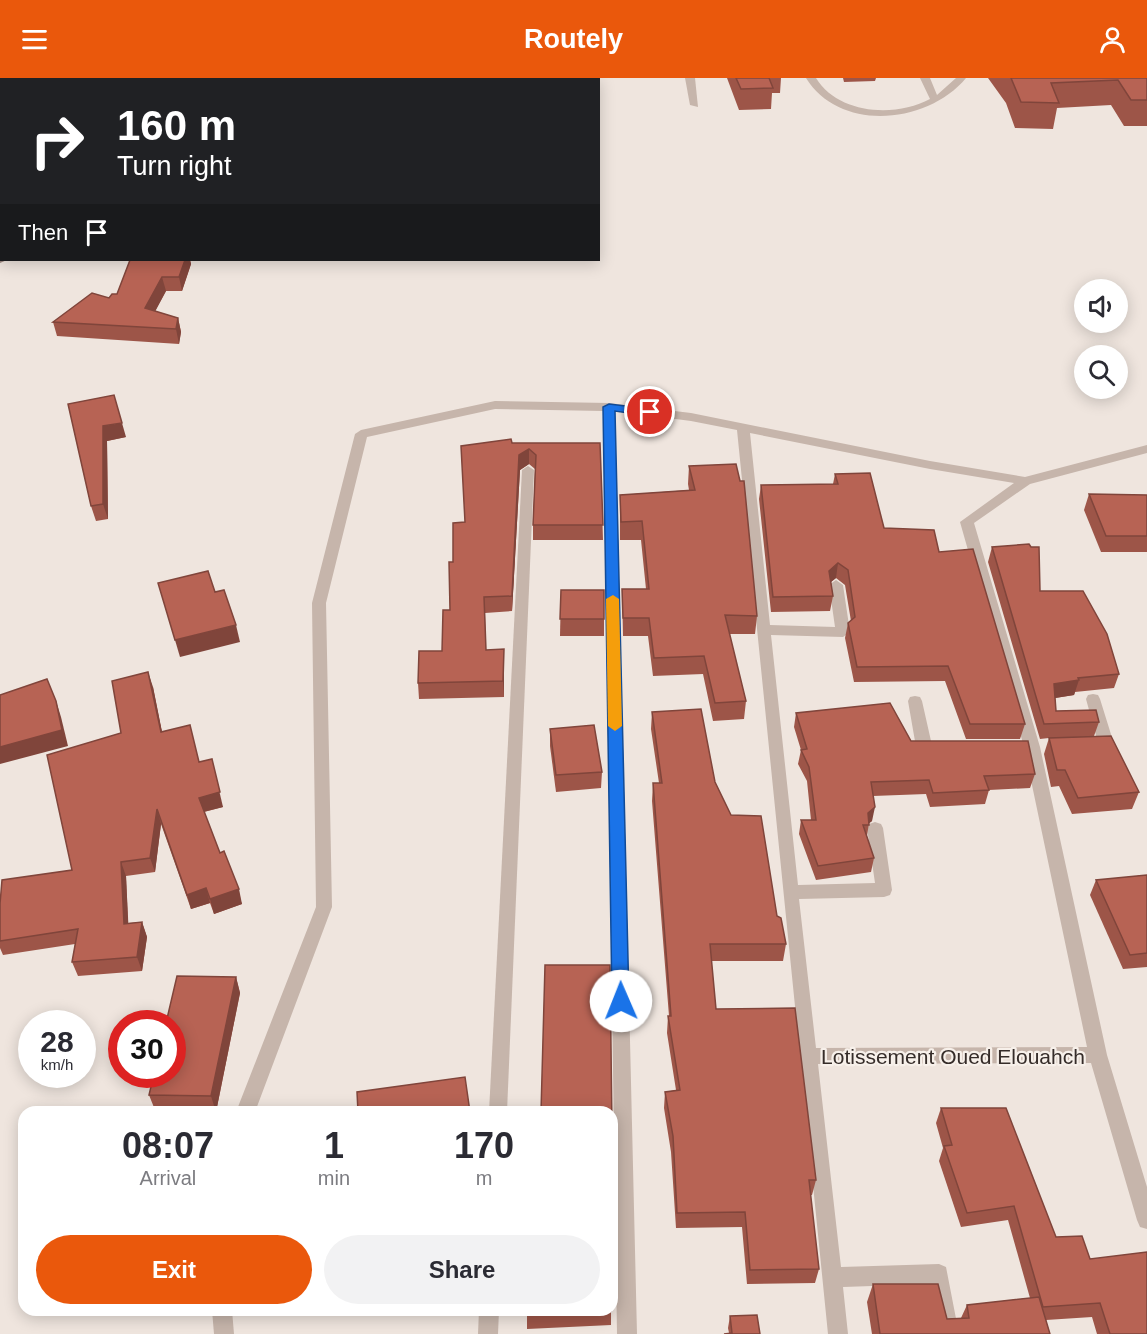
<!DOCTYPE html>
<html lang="en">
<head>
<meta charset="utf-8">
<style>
	body { margin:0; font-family:Arial,sans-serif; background:#f2f2f3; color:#2b2b33; height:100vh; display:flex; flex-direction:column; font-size:22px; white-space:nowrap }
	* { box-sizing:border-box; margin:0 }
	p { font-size:20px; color:#7c7c81 }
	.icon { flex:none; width:33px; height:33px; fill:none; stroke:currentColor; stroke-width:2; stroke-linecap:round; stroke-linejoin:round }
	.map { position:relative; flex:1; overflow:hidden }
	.sheet { position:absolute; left:18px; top:1028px; width:600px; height:210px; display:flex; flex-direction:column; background:#fff; border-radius:18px; box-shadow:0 3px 15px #0003 }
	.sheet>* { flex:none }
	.top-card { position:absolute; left:0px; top:0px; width:600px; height:183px; box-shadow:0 3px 15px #0003; background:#202124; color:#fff; overflow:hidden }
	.tools { position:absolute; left:1074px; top:201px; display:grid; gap:12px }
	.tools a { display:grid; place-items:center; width:54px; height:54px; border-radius:50%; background:#fff; box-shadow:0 3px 15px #0003; font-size:30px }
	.speed { position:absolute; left:18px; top:932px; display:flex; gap:12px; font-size:30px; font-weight:700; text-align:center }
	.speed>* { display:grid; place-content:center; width:78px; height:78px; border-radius:50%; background:#fff; box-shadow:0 3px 15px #0003; line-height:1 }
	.speed small { font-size:15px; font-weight:400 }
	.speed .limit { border:9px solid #d22; background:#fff; color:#111 }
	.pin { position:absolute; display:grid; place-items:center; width:51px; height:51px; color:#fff; margin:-26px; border:3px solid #fff; border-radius:50%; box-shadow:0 2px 6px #0007 }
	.me { position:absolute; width:66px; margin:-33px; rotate:359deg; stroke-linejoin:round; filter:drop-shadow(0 0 4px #0008) }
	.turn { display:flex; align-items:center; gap:21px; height:126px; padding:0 18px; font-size:27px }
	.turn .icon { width:78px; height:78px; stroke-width:2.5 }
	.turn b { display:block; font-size:42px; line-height:51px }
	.then { display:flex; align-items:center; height:57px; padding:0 18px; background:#0003; gap:12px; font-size:22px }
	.eta { display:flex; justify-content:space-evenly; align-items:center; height:102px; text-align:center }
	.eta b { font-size:36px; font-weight:800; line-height:42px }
	.cta { display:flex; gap:12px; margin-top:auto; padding:12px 18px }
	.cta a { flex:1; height:69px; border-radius:36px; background:#ea580c; color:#fff; font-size:24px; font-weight:800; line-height:69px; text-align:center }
	.cta a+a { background:#f2f2f3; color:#2b2b33 }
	header { display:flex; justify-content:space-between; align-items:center; height:78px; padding:0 18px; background:#ea580c; color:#fff; font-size:27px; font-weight:800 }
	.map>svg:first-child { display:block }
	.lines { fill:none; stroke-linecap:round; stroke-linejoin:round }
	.street { fill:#c6b5ab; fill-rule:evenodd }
	.secondary { fill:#99847d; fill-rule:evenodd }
	.wall { fill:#9d5548 }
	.shaded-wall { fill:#80453b }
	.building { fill:#b76354; stroke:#80453b; stroke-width:1.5 }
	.route { fill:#1a73e8; stroke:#114b97; stroke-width:1.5 }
	.slow { fill:#f59e0b }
	.labels { text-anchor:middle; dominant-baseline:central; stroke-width:4.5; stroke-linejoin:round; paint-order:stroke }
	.near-street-label { font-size:21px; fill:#352c29; stroke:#f7f0ea }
</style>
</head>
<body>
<header><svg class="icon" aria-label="menu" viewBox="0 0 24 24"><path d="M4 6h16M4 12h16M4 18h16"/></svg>Routely<svg class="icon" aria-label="person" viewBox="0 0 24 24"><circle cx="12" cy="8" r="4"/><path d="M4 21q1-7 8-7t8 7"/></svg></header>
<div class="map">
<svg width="1147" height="1256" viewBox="0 0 1147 1256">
	<rect width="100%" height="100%" fill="#efe5de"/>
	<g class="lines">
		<!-- street -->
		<g class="street">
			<polygon points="428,0 439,0 440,2 430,2"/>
			<polygon points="516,0 528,0 515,2"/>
			<polygon points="685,0 695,0 698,29 690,27"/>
			<path d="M806 0H816C838 36 895 40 930 21L920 0H930L937 17 956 0H966C928 46 840 55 806 0Z"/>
			<path d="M495 323 609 325 691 335 930 383 1025 399 1147 367V375L1030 406 974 445 1040 669 1107 977 1147 1109V1151L1140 1149 1137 1142 1091 985 818 986 841 1189 939 1186 946 1189 959 1256H939L930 1206 843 1209 848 1256H828L737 352 691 343 615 333 637 1256H617L603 333 495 331 367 359 326 525 332 829 255 1034H236L316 829 312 525 355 356 361 352ZM750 355 930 391 1014 405 960 444 1024 669 1087 969 816 970 799 821 884 819 890 817 892 812 883 750 881 746 875 744 869 746 867 750 875 805 798 807 771 557 843 559 850 554 843 507 836 502 829 507 835 549 770 547Z"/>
			<polygon points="528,388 534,392 507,1034 489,1034 522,392"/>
			<path d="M1093 616 1098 617 1100 621 1114 666 1111 670C1104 672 1098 673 1091 671L1088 667 1091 663 1097 661 1086 621 1088 617Z"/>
			<polygon points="915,618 920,619 922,623 931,663 942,665 945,669 942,673 919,673 916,669 908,623 910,619"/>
			<polygon points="212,1232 232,1232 234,1256 214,1256"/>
			<polygon points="479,1232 499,1232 498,1256 478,1256"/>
		</g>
		<!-- secondary -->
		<g class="secondary">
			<polygon points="94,0 104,0 94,2"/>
			<polygon points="0,178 2,182 7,182 0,185"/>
		</g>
	</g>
	<!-- wall -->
	<g class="wall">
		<polygon points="727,0 781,0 780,15 772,15 771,31 739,32"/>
		<polygon points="843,0 876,0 875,3 844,4"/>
		<polygon points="988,0 1147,0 1147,48 1124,48 1111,27 1057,30 1053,51 1015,50 1006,25"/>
		<polygon points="130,182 190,182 191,186 182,213 166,213 155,233 178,240 181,254 179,266 57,258 53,244 117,216"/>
		<polygon points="68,326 126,359 107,363 108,441 96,443 91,428"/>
		<polygon points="512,365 600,365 603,462 533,462 533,447 535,391 529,386 520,392 512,533 485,535 486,572 504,587 504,619 419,621 418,605 442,573 450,532 453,484 465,444"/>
		<polygon points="689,388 757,538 755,556 729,556 746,623 744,641 713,643 703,596 653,598 648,558 623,558 622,511 646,511 641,462 620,462 620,417 689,412 688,406"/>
		<polygon points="835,396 884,450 939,474 1025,646 1020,661 966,661 945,603 854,604 845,560 848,545 851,543 845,507 836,500 831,504 833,518 830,533 771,534 759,421 761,407 833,406"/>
		<polygon points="1089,416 1147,417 1147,474 1101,474 1084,432"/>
		<polygon points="992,469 1119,596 1114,610 1075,614 1074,617 1055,620 1056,633 1099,644 1094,658 1139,714 1132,731 1072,736 1059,708 1051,709 1044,676 1049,660 1040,661 988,484"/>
		<polygon points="561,512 604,541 604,558 560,558"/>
		<polygon points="153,609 162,654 199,684 223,729 204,734 220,775 242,826 214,836 210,825 191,831 161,746 155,794 126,798 128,845 142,844 147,859 142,893 78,898 72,884 75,866 3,877 0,870 0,826 72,792 121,655"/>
		<polygon points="652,634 715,704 777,838 786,866 783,883 711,883 716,931 816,1102 812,1117 810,1117 819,1191 815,1205 747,1206 742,1149 676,1150 671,1074 664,1030 665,1014 676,1012 667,955 668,938 669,938 652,723 653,705 659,705 651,651"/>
		<polygon points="796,635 911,663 1035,696 1030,710 989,712 985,726 930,729 926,716 873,718 872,743 869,745 867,758 874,780 871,794 816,802 799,756 801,742 811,742 807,703 798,686 801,672 794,649"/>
		<polygon points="550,651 602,694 601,710 556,714 550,668"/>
		<polygon points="1147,797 1147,889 1123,891 1090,817 1096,802"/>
		<polygon points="236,899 240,915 216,1034 155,1032 149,1017"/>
		<polygon points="941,1030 1056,1159 1090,1181 1147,1256 1097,1256 1092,1239 1046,1242 1050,1256 872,1256 867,1224 873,1206 947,1241 961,1240 967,1227 1030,1220 1008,1142 961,1149 939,1083 943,1070 936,1045"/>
		<polygon points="611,1232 611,1247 527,1251 527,1237"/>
		<polygon points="730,1238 760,1256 729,1255 728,1250"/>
	</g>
	<!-- shaded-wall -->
	<g class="shaded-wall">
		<rect x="0" y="134" width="2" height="16"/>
		<polygon points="185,182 190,182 191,186 182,213 179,199"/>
		<polygon points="162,199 166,213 149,245 145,230"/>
		<polygon points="178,240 181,254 179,266 176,251"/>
		<polygon points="122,345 126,359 107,363 108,441 103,426 103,348"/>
		<polygon points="529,371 529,386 520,392 512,533 512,518 519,377"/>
		<polygon points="838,485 836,500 827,507 829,493"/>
		<polygon points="236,547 240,564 180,579 175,562"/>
		<polygon points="504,571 504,619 503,603"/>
		<polygon points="148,594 153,609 165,669 161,654"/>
		<polygon points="1079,602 1074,617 1049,621 1054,606"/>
		<polygon points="56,623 61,639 68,668 0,686 0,669"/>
		<polygon points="215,695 223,729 203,734 199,720"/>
		<polygon points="875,729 872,743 867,747 868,735"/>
		<polygon points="157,731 161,746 155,794 150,780"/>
		<polygon points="121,784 126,798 129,860 124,846"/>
		<polygon points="206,810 210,825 191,831 187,817"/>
		<polygon points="239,811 242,826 214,836 210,821"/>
		<polygon points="142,844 147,859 142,893 137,879"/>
		<polygon points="236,899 240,915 216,1034 211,1018"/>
	</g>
	<!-- building -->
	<g class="building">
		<polygon points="355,0 368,0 366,2 355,2"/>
		<polygon points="736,0 769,0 773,10 741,11"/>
		<polygon points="1011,0 1147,0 1147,22 1131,22 1118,2 1051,5 1059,25 1021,24"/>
		<polygon points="2,100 2,134 0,134 0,101"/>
		<polygon points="130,182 185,182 179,199 162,199 145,230 178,240 176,251 53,244 92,215 109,220 112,216 117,216"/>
		<polygon points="114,317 122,345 103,348 103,426 91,428 68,326"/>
		<polygon points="511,361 512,365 600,365 603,447 533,447 536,377 529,371 519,377 512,518 484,519 486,572 504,571 503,603 418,605 419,573 442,573 443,532 450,532 449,484 453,484 453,445 465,444 461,368"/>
		<polygon points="736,386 740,403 744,403 757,538 725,537 746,623 715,625 704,578 654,580 649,540 623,540 622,511 649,511 642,443 621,444 620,417 695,412 689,388"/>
		<polygon points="870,395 884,450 934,452 939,474 973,471 1025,646 970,646 948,588 857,589 848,545 855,539 848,492 838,485 829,493 833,518 773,519 761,407 838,406 835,396"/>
		<polygon points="1089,416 1147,417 1147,458 1106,458"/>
		<polygon points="1029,466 1031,469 1039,469 1040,513 1083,513 1107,556 1119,596 1078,600 1079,602 1054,606 1056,633 1096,632 1099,644 1044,646 992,469"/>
		<polygon points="208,493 215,514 224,512 236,547 175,562 158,505"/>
		<polygon points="561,512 604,512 604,541 560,541"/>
		<polygon points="148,594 161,654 190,647 199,684 212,681 220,714 199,720 220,775 224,773 239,811 210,821 206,810 187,817 157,731 150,780 121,784 124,846 142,844 137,879 72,884 78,851 0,863 0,826 2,802 72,792 47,677 121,655 112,603"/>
		<polygon points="47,601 56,623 62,652 0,669 0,617"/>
		<polygon points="890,625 911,663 1028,663 1035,696 984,698 989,712 933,715 929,702 871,704 875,729 868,735 869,747 863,747 874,780 818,788 801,742 816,742 809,689 801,672 807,671 796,635"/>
		<polygon points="701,631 715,704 731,737 761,738 777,838 781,840 786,866 710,866 716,931 795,930 816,1102 809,1102 819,1191 750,1192 745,1134 677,1135 673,1058 665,1014 680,1012 668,938 671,938 653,705 662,705 652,634"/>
		<polygon points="594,647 602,694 556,697 550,651"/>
		<polygon points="1111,658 1139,714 1078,720 1065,692 1057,692 1049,660"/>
		<polygon points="1147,797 1147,875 1130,877 1096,802"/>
		<polygon points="545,887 610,887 612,1050 612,1034 541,1034"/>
		<polygon points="177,898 236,899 211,1018 149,1017 154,996 172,996 172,945 166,945"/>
		<polygon points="465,999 470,1034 358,1034 357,1014"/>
		<polygon points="941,1030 1006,1030 1056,1159 1082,1158 1090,1181 1147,1174 1147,1256 1110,1256 1100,1225 1043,1229 1014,1128 967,1135 944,1068 952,1067"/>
		<polygon points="873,1206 938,1206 947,1241 969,1240 967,1227 1039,1219 1050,1256 880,1256"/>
		<polygon points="526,1232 611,1232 611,1233 527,1237"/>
		<polygon points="757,1237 760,1256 724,1256 732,1255 730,1238"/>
	</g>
	<!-- route -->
	<polygon class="route" points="609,326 650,331 656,334 650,338 615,333 629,923 626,928 621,930 615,928 612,923 603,329"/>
	<!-- slow -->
	<polygon class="slow" points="613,517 619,521 622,648 615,653 608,648 606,521"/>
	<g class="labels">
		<!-- near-street labels -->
		<g class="near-street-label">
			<text x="953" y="978">Lotissement Oued Elouahch</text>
		</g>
	</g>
</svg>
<div class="tools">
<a><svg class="icon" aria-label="sound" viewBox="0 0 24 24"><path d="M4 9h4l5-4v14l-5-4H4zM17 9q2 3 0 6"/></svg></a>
<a><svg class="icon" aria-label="search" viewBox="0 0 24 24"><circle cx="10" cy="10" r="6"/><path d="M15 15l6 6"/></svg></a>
</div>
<div class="speed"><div>28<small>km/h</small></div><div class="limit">30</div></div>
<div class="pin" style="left:650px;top:334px;background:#d93025"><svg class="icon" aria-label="arrive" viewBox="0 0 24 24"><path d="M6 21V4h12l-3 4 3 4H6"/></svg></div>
<svg class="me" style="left:621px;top:923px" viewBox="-20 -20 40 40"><circle r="19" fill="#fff"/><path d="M0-13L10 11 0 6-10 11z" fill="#1a73e8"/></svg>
<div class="top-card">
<div class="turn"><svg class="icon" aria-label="right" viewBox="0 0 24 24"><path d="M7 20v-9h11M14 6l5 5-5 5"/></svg><div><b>160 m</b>Turn right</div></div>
<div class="then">Then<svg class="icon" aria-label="arrive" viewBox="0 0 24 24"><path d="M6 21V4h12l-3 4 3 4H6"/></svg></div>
</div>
<section class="sheet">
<div class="eta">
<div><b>08:07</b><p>Arrival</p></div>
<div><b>1</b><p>min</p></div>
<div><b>170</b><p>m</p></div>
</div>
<div class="cta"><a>Exit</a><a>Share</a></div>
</section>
</div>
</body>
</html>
